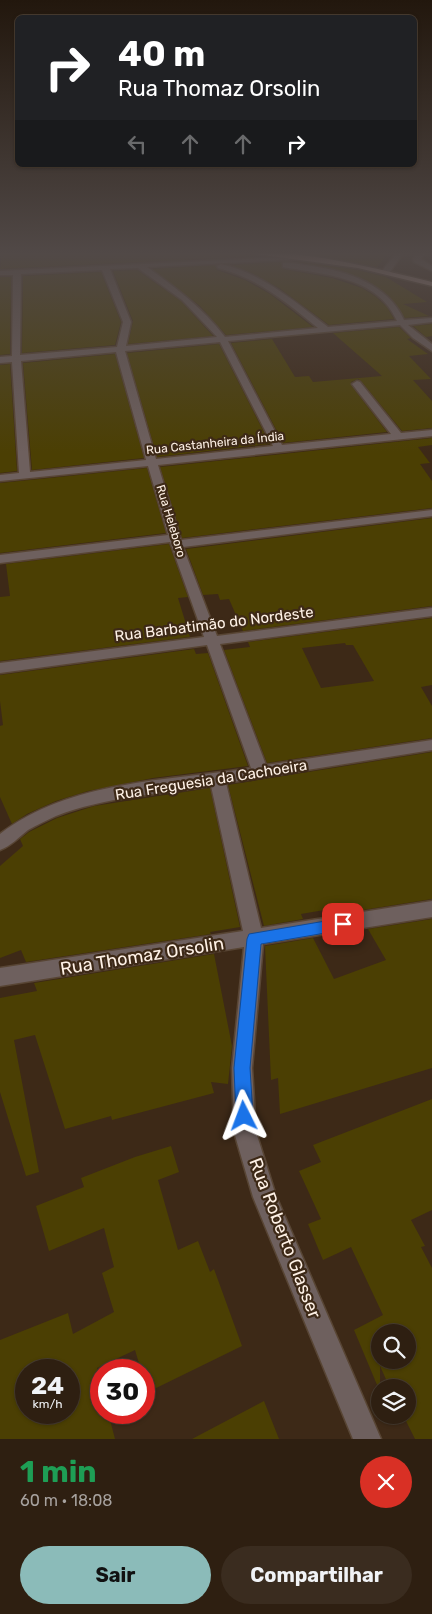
<!DOCTYPE html>
<html lang="pt">
<head>
<meta charset="utf-8">
<style>
	body { margin:0; font-family:Rubik,sans-serif; background:#3a2c1f; color:#f1f3f6; height:100vh; display:flex; flex-direction:column; font-size:19px; white-space:nowrap }
	* { box-sizing:border-box; margin:0 }
	p { font-size:16px; color:#a7a29f }
	.icon { flex:none; width:28px; height:28px; fill:none; stroke:currentColor; stroke-width:2; stroke-linecap:round; stroke-linejoin:round }
	.map { position:relative; height:1439px; overflow:hidden }
	.side { display:flex; flex-direction:column; background:#2e1f11; flex:1 }
	.side>* { flex:none }
	.hud { position:absolute; left:15px; top:15px; width:402px; height:152px; border-radius:8px; box-shadow:0 1px 4px #0004,0 0 0 1px #493d31; background:#202124; color:#fff; overflow:hidden }
	.controls { position:absolute; left:371px; top:1324px; display:grid; gap:10px }
	.controls a { display:grid; place-items:center; width:45px; height:45px; border-radius:50%; background:#2e1f11; box-shadow:0 1px 4px #0004,0 0 0 1px #493d31; font-size:25px }
	.speed { position:absolute; left:15px; top:1359px; display:flex; gap:10px; font-size:25px; font-weight:700; text-align:center }
	.speed>* { display:grid; place-content:center; width:65px; height:65px; border-radius:50%; background:#2e1f11; box-shadow:0 1px 4px #0004,0 0 0 1px #493d31; line-height:1 }
	.speed small { font-size:12px; font-weight:400 }
	.speed .limit { border:8px solid #d22; background:#fff; color:#111 }
	.pin { position:absolute; display:grid; place-items:center; width:42px; height:42px; color:#fff; margin:-21px; border-radius:10px; box-shadow:0 2px 8px #0006 }
	.me { position:absolute; width:55px; margin:-28px; rotate:357deg; stroke-linejoin:round; filter:drop-shadow(0 0 4px #0008) }
	.turn { display:flex; align-items:center; gap:18px; height:105px; padding:0 20px; font-size:22px }
	.turn .icon { width:65px; height:65px; stroke-width:2.5 }
	.turn b { display:block; font-size:35px; line-height:42px }
	.lanes { display:flex; align-items:center; height:48px; padding:0 20px; background:#0003; justify-content:center; gap:25px; direction:ltr }
	.lanes .off { opacity:.35 }
	.round { display:grid; place-items:center; flex:none; width:52px; height:52px; border-radius:26px; background:#3a2c1f }
	.overview { display:flex; align-items:center; justify-content:space-between; height:85px; padding:0 20px }
	h1 { font-size:30px; font-weight:700; line-height:38px; color:#1e9e55 }
	.primary-button { display:flex; gap:10px; margin-top:auto; padding:10px 20px }
	.primary-button a { flex:1; height:58px; border-radius:30px; background:#8bbbb9; color:#111; font-size:20px; font-weight:700; line-height:58px; text-align:center }
	.primary-button a+a { background:#3a2c1f; color:#f1f3f6 }
	.map>svg:first-child { display:block }
	.building { fill:#4b3f03; fill-rule:evenodd }
	.lines { fill:none; stroke-linecap:round; stroke-linejoin:round }
	.minor-casing { stroke:#584534; stroke-width:3 }
	.major-casing { stroke:#584534; stroke-width:3 }
	.minor { fill:#6e605e; fill-rule:evenodd }
	.major { fill:#ae928d; fill-rule:evenodd }
	.route { fill:#1a73e8; stroke:#114b97 }
	.labels { text-anchor:middle; dominant-baseline:central; stroke-width:4.5; stroke-linejoin:round; paint-order:stroke }
	.far-street-label { font-size:12px; fill:#fef1e6; stroke:#3d2917 }
	.street-label { font-size:15px; fill:#fef1e6; stroke:#3d2917 }
	.near-street-label { font-size:18px; fill:#fef1e6; stroke:#3d2917 }
</style>
</head>
<body>
<div class="map">
<svg width="432" height="1439" viewBox="0 0 432 1439">
	<rect width="100%" height="100%" fill="#3d2917"/>
	<!-- building -->
	<g class="building">
		<polygon points="2,252 221,252 260,256 0,269"/>
		<polygon points="287,252 390,252 377,267 321,256"/>
		<polygon points="294,261 358,270 386,277 427,302 403,304 429,316 405,318 389,296 366,280 339,270"/>
		<polygon points="282,262 283,269 332,278 362,288 375,296 387,307 394,319 329,325 279,288 252,273 230,265"/>
		<polygon points="215,265 217,270 245,280 270,294 313,327 226,335 200,306 152,269"/>
		<polygon points="137,270 181,301 213,336 128,344 133,321 113,271"/>
		<polygon points="101,272 121,322 115,345 22,353 23,276"/>
		<polygon points="0,277 11,277 10,354 0,355"/>
		<polygon points="432,324 432,336 426,337 413,326"/>
		<polygon points="399,327 411,338 407,339 428,354 409,356 431,379 413,380 432,401 432,428 402,431 361,381 358,379 351,382 351,385 387,432 283,443 231,343 272,339 295,377 309,376 313,382 382,376 333,333"/>
		<polygon points="219,344 270,444 157,457 127,353"/>
		<polygon points="115,354 144,458 32,470 23,363"/>
		<polygon points="10,364 17,471 0,473 0,365"/>
		<polygon points="432,438 432,445 418,447 430,463 420,464 432,481 432,508 182,538 160,467"/>
		<polygon points="147,468 166,533 0,553 0,483"/>
		<polygon points="432,518 432,606 243,631 229,599 220,600 218,594 203,595 186,549"/>
		<polygon points="169,544 188,597 178,598 190,637 0,661 0,597 10,596 6,564"/>
		<path d="M432 618V685L421 687 432 706V738L267 763 224 650 250 647 248 642ZM345 643 346 645H353L374 681 321 688 302 648Z"/>
		<polygon points="194,649 196,654 208,653 248,766 153,778 88,791 56,801 27,814 12,824 0,797 0,726 3,725 0,701 0,675"/>
		<polygon points="432,752 432,899 357,911 353,905 301,914 303,919 264,926 228,785"/>
		<polygon points="210,788 240,927 210,932 211,934 26,962 21,950 0,958 0,866 23,846 20,839 29,832 57,818 94,806"/>
		<polygon points="432,919 432,1068 280,1114 278,1078 271,1080 265,946 313,938 334,979 386,960 368,929"/>
		<polygon points="214,954 232,1046 228,1084 211,1082 214,1093 112,1120 111,1116 65,1129 35,1035 14,1040 39,1172 26,1176 0,1092 0,998 37,991 34,983"/>
		<path d="M432 1099V1210L411 1220 425 1246 421 1247 432 1268V1439H415L403 1415H408V1388H390L380 1366V1392L354 1330 383 1315 351 1247 323 1260 308 1224 321 1219 299 1171 321 1162 313 1145ZM380 1332H408V1360H380Z"/>
		<path d="M171 1146 179 1172 158 1180 178 1250 198 1241 210 1272 214 1269 242 1346 148 1392 144 1378V1370H141L135 1350 97 1368 101 1385V1412H108L115 1439H0V1340L68 1313 73 1334 114 1312 102 1273 114 1267 104 1228 49 1251 36 1206 84 1187 81 1178 135 1157ZM26 1370H69V1412H26Z"/>
		<polygon points="264,1401 279,1439 192,1439"/>
	</g>
	<g class="lines">
		<defs>
			<g id="minor">
				<polygon points="397,252 404,252 389,273 383,273 382,271"/>
				<polygon points="419,252 426,252 421,259 432,266 432,271 414,262 413,259"/>
				<path d="M306 256V258L304 259 147 267C176 288 203 308 225 337L318 328C287 303 258 278 218 268L217 266 221 264C263 274 294 301 328 327L397 321C377 276 325 275 283 267V263C292 262 302 265 311 266 347 271 388 284 404 320L432 318V322L408 325 432 344V351L413 338 400 325 228 341 282 445 391 434 352 384 357 381 360 382 401 433 432 430V436L158 465 181 540 432 510V516L183 547 217 636 432 608V616L220 644 266 765 432 740V750L226 783 261 928 432 901V917L263 944 252 1068 256 1132 276 1196 381 1439H353L253 1197 234 1132 232 1068 244 947 0 986V968L243 931 211 786C159 794 105 797 56 816 47 820 37 825 28 830 19 837 11 846 0 850V834C70 780 168 781 251 768L207 645 0 673V663L204 637 170 542 0 563V555L168 535 148 466 0 481V475L19 473 12 362 0 363V357L12 356 13 275H0V271ZM138 268 182 300 217 337 126 346 131 322 110 269ZM102 270 123 322 117 347 20 355 21 274ZM220 342 273 446 156 459 125 351ZM116 352 146 460 30 472 21 361Z"/>
			</g>
			<path id="major" d="M253 252C313 252 374 268 432 282V286L358 268 256 254Z"/>
		</defs>
		<!-- minor casing -->
		<use href="#minor" class="minor-casing"/>
		<!-- major casing -->
		<use href="#major" class="major-casing"/>
		<!-- minor -->
		<use href="#minor" class="minor"/>
		<!-- major -->
		<use href="#major" class="major"/>
	</g>
	<!-- sky -->
	<linearGradient id="sky" x2="0" y2="1"><stop stop-color="#22170d"/><stop offset="0.56" stop-color="#514947"/><stop offset="1" stop-color="#514947" stop-opacity="0"/></linearGradient>
	<rect width="432" height="453" fill="url(#sky)"/>
	<!-- route -->
	<polygon class="route" points="343,918 348,920 350,924 348,928 343,930 261,944 250,1068 253,1116 250,1122 244,1124 239,1122 236,1116 234,1068 247,939 249,934"/>
	<g class="labels">
		<!-- far-street labels -->
		<g class="far-street-label">
			<text transform="translate(215 443) rotate(-6)">Rua Castanheira da Índia</text>
			<text transform="translate(171 521) rotate(73)">Rua Heleboro</text>
		</g>
		<!-- street labels -->
		<g class="street-label">
			<text transform="translate(214 624) rotate(-7)">Rua Barbatimão do Nordeste</text>
			<text transform="translate(211 780) rotate(-9)">Rua Freguesia da Cachoeira</text>
		</g>
		<!-- near-street labels -->
		<g class="near-street-label">
			<text transform="translate(142 956) rotate(-9)">Rua Thomaz Orsolin</text>
			<text transform="translate(285 1238) rotate(69)">Rua Roberto Glasser</text>
		</g>
	</g>
</svg>
<div class="controls">
<a><svg class="icon" aria-label="search" viewBox="0 0 24 24"><circle cx="10" cy="10" r="6"/><path d="M15 15l6 6"/></svg></a>
<a><svg class="icon" aria-label="layers" viewBox="0 0 24 24"><path d="M12 4l9 5-9 5-9-5zM3 14l9 5 9-5"/></svg></a>
</div>
<div class="speed"><div>24<small>km/h</small></div><div class="limit">30</div></div>
<div class="pin" style="left:343px;top:924px;background:#d93025"><svg class="icon" aria-label="arrive" viewBox="0 0 24 24"><path d="M6 21V4h12l-3 4 3 4H6"/></svg></div>
<svg class="me" style="left:244px;top:1116px" viewBox="-20 -20 40 40"><path d="M0-17L14 15 0 8-14 15z" fill="#1a73e8" stroke="#fff" stroke-width="4"/></svg>
<div class="hud">
<div class="turn"><svg class="icon" aria-label="right" viewBox="0 0 24 24"><path d="M7 20v-9h11M14 6l5 5-5 5"/></svg><div><b>40 m</b>Rua Thomaz Orsolin</div></div>
<div class="lanes"><svg class="icon off" aria-label="left" viewBox="0 0 24 24"><path d="M17 20v-9H6M10 6l-5 5 5 5"/></svg><svg class="icon off" aria-label="ahead" viewBox="0 0 24 24"><path d="M12 20V5M6 11l6-6 6 6"/></svg><svg class="icon off" aria-label="ahead" viewBox="0 0 24 24"><path d="M12 20V5M6 11l6-6 6 6"/></svg><svg class="icon" aria-label="right" viewBox="0 0 24 24"><path d="M7 20v-9h11M14 6l5 5-5 5"/></svg></div>
</div>
</div>
<section class="side">
<div class="overview"><div><h1>1 min</h1><p>60 m · 18:08</p></div><a class="round" style="background:#d93025;color:#fff"><svg class="icon" aria-label="close" viewBox="0 0 24 24"><path d="M6 6l12 12M18 6L6 18"/></svg></a></div>
<div class="primary-button"><a>Sair</a><a>Compartilhar</a></div>
</section>
</body>
</html>
